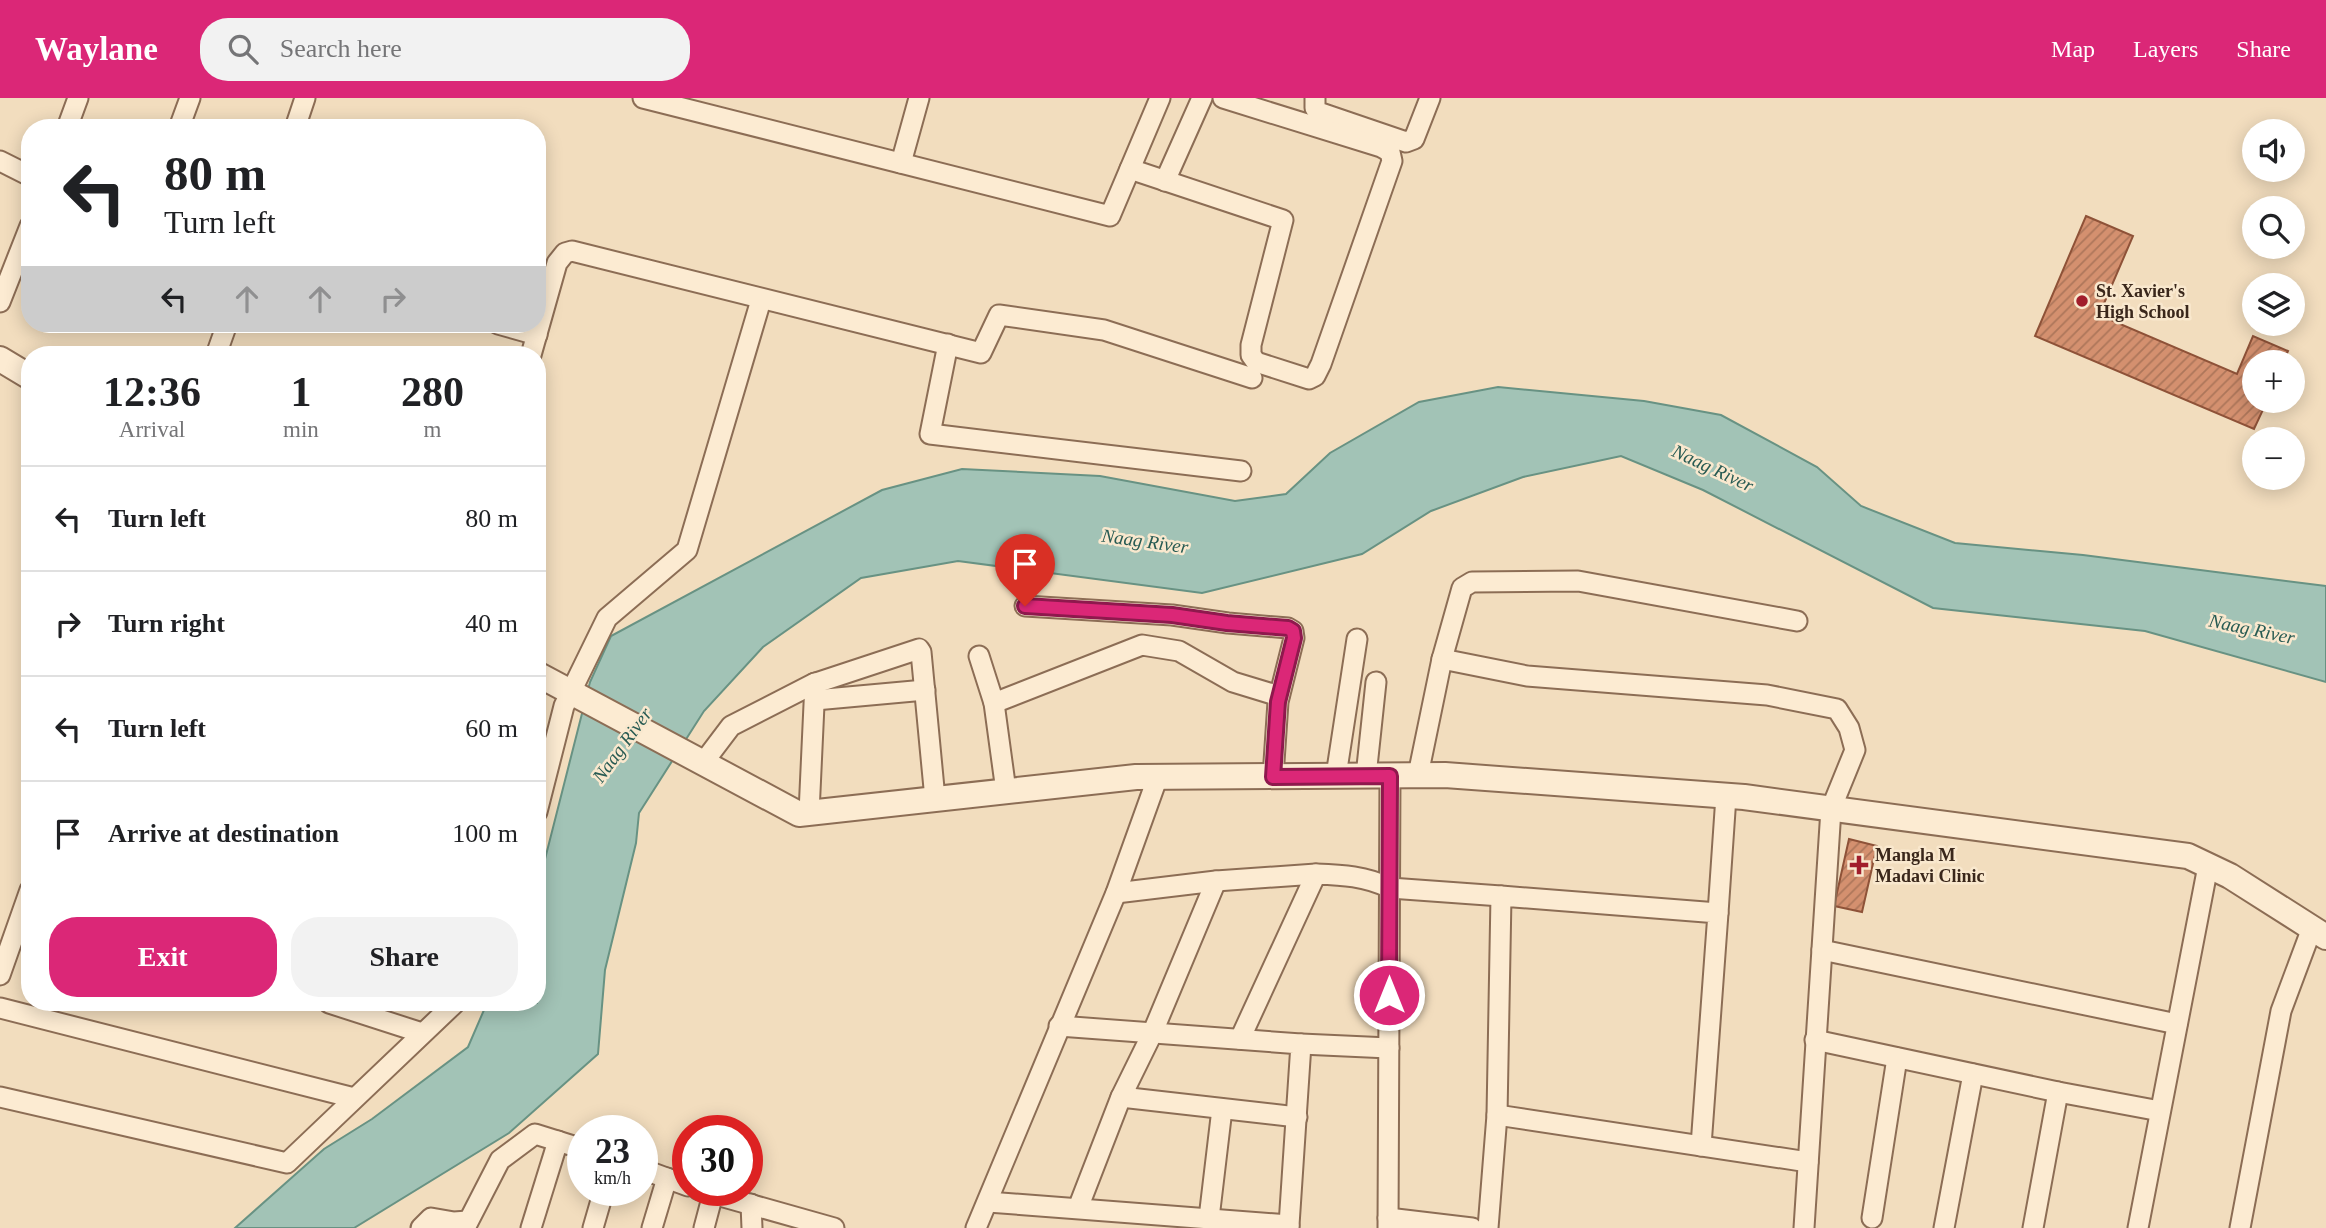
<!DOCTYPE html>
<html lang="en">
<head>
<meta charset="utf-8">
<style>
	body { margin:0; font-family:Georgia,serif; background:#f2f2f2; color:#202124; height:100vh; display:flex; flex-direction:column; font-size:26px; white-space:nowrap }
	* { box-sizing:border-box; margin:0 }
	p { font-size:23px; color:#757577 }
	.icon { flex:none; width:38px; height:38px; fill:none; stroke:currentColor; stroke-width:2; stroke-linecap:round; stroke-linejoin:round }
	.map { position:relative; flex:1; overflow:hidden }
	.sheet { position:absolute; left:21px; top:248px; width:525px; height:665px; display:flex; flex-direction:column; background:#fff; border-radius:28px; box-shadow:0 4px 18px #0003 }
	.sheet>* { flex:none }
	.guide { position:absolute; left:21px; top:21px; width:525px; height:214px; border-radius:28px; box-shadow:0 4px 18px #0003; background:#fff; color:#202124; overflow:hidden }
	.buttons { position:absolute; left:2242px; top:21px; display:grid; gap:14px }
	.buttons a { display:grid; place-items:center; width:63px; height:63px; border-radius:50%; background:#fff; box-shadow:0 4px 18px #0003; font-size:35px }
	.speed { position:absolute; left:567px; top:1017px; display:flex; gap:14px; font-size:35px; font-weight:700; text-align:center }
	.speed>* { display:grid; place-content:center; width:91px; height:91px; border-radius:50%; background:#fff; box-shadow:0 4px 18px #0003; line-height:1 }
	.speed small { font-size:18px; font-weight:400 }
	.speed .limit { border:10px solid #d22; background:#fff; color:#111 }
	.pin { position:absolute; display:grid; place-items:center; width:60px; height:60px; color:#fff; margin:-72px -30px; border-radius:50% 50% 50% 0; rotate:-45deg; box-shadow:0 0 7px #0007 }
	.pin .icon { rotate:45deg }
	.me { position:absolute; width:77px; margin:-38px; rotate:0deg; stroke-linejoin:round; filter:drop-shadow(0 0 5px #0008) }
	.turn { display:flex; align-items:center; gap:24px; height:147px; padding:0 28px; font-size:32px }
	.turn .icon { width:91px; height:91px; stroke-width:2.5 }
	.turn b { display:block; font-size:49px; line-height:60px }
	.lanes { display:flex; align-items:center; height:66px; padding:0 28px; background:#0003; justify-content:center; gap:35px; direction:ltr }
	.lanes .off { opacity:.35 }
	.eta { display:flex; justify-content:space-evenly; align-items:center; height:119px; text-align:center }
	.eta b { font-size:42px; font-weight:800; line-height:49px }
	.button { display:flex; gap:14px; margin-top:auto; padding:14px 28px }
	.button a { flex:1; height:80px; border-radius:28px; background:#db2777; color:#fff; font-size:28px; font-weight:800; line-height:80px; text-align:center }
	.button a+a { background:#f2f2f2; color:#202124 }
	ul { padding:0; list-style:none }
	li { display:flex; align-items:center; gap:21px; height:105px; padding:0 28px; border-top:2px solid #e0e0e0 }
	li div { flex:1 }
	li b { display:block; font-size:26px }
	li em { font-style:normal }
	header { display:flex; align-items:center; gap:42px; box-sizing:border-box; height:98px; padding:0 35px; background:#db2777; color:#fff }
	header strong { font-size:33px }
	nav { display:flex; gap:38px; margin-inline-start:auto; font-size:24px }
	.search { width:490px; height:63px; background:#f2f2f2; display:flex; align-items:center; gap:18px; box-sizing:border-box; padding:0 24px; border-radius:28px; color:#757577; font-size:26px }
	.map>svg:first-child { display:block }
	.water { fill:#a2c3b6; stroke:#689283; stroke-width:2 }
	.building { fill:url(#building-hatch); stroke:#8e5238; stroke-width:2 }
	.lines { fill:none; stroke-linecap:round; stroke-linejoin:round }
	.minor-casing { stroke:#8c6d55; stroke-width:23 }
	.tertiary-casing { stroke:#8c6d55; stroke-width:28 }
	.minor { stroke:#fcebd2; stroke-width:19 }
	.tertiary { stroke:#fcebd2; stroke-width:24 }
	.route-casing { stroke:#8e194d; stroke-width:18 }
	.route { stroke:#db2777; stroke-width:12 }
	.poi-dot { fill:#a11e2c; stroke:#f9e8ce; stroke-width:2.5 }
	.labels { text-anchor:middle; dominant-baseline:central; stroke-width:5; stroke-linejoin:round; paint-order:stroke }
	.poi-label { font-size:18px; font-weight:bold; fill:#3a271b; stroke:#f9e8ce; text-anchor:start }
	.water-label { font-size:19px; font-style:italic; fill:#285b53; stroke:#f9e8ce }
</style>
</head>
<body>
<header>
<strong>Waylane</strong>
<div class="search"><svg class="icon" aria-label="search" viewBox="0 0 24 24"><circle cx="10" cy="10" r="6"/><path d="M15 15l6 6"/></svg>Search here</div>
<nav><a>Map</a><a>Layers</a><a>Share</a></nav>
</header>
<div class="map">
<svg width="2326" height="1130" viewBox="0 0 2326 1130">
	<defs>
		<pattern id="building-hatch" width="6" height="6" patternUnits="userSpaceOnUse" patternTransform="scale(1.75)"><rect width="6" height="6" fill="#d4906f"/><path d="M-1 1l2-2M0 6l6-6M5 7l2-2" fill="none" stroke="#ad765a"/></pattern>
	</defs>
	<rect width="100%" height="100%" fill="#f2ddbe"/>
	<!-- water -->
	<polygon class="water" points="1498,289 1644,303 1721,317 1817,369 1861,408 1955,445 2083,457 2326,488 2326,584 2145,533 1933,510 1703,392 1621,358 1523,379 1431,413 1362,456 1202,495 958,463 861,480 763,549 704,613 639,715 636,745 605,872 598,956 509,1035 354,1130 235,1130 324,1051 372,1021 468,949 487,905 537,905 537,783 543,769 590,584 611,538 882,392 962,371 1100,378 1235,403 1286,396 1330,355 1419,304"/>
	<!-- building -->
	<g class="building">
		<polygon points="2086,118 2133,138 2099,217 2237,276 2253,238 2288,253 2283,264 2254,264 2254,303 2267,303 2254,331 2035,238"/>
		<polygon points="1849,741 1877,748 1862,814 1834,808"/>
	</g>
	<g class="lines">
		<defs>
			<g id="minor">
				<polyline points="643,0 1110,118 1160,0"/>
				<polyline points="1315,0 1315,10 1318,14 1406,44 1414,41 1430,0"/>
				<polyline points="67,30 78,0"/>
				<polyline points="179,30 190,0"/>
				<polyline points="295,30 305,0"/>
				<polyline points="0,63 30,78"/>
				<polyline points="901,65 919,0"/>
				<polyline points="1130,71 1283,122 1251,247 1251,257 1256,264 1309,281 1315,278 1321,266 1392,63 1390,54 1381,49 1223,0"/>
				<polyline points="1165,83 1202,0"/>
				<polyline points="0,204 30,128"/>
				<polyline points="498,226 537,237"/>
				<polyline points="948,246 930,336 1241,373"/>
				<polyline points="216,257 227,226"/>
				<polyline points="531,257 557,165 565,155 572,153 981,255 999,217 1104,232 1252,280"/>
				<polyline points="1025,508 1172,517 1228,525 1288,530 1293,533 1294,540 1278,604 1273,679"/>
				<polyline points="979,558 994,605 1006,693"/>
				<polyline points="1442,561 1527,578 1767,597 1837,611 1849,630 1855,652 1831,711 1804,1130"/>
				<polyline points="815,602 925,592"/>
				<polyline points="994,605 1142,547 1179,553 1233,584 1279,598"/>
				<polyline points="703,665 731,628 813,586 919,551 921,554 935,701"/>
				<polyline points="1418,677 1442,561 1462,490 1472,484 1578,483 1797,523"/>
				<polyline points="1336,678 1357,541"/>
				<polyline points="1366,678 1376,584"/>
				<polyline points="537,714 564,608 607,520 687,452 761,202"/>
				<polyline points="809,715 815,585"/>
				<polyline points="1116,795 1216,783 1316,776"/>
				<polyline points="1718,815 1726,698"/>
				<polyline points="1822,852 2177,926"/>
				<polyline points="0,877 30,792"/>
				<polyline points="329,905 422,935"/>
				<polyline points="0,910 354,1000"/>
				<polyline points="1059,928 1301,946 1289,1127"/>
				<path d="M1240 941 1316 776C1343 777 1365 778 1390 790L1501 798"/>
				<polyline points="1815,942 2058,994"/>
				<polyline points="1301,946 1389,950"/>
				<polyline points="0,999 287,1065 455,905"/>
				<polyline points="1121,999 1297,1019"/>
				<polyline points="1497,1017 1501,798 1718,815 1701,1048"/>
				<polyline points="642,1071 688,1088"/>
				<polyline points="699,1092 834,1130"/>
				<polyline points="988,1104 1289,1127 1289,1130"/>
				<polyline points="751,1106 752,1130"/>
				<polyline points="1078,1110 1121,999 1152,936 1216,783"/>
				<polyline points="1209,1120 1222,1011"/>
				<polyline points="1388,1120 1472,1130"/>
				<polyline points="1872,1120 1897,960"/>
				<polyline points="421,1130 431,1120 454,1124 468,1123"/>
				<polyline points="465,1130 500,1062 535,1036 583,1051"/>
				<polyline points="531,1130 558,1043"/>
				<polyline points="593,1130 604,1092"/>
				<polyline points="652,1130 667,1080"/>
				<polyline points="704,1130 713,1096"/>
				<polyline points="976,1130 1116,795 1157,681"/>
				<polyline points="1388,1130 1390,678"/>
				<polyline points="1488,1130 1497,1017 1808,1064"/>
				<polyline points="1944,1130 1973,976"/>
				<polyline points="2033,1130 2058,994 2160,1013"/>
				<polyline points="2138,1130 2208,768"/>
				<polyline points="2240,1130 2281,913 2312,830"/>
			</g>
			<g id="tertiary">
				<polyline points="0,261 30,279"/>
				<polyline points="537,576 799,716 1136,679 1445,677 1744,699 2188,758 2230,778 2326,839"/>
			</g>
		</defs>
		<!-- minor casing -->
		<use href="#minor" class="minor-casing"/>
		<!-- tertiary casing -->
		<use href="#tertiary" class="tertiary-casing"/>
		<!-- minor -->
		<use href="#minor" class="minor"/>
		<!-- tertiary -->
		<use href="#tertiary" class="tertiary"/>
	</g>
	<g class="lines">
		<defs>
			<polyline id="route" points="1025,508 1172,517 1227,525 1288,530 1293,533 1294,540 1278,604 1273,679 1390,678 1389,897"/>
		</defs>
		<!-- route casing -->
		<use href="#route" class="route-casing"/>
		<!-- route -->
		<use href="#route" class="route"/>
	</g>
	<!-- markers -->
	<g class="poi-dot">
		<circle cx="2082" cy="203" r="7"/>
		<path d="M1855.5 756.5h7v7h7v7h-7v7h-7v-7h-7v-7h7z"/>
	</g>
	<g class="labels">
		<!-- poi labels -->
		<g class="poi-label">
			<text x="2096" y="193">St. Xavier's<tspan x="2096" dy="21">High School</tspan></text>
			<text x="1875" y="757">Mangla M<tspan x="1875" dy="21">Madavi Clinic</tspan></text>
		</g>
		<!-- water labels -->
		<g class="water-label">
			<text transform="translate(1713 370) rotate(25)">Naag River</text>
			<text transform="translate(1145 443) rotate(8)">Naag River</text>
			<text transform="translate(2252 531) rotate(12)">Naag River</text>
			<text transform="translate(622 647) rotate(-54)">Naag River</text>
		</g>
	</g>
</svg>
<div class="buttons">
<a><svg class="icon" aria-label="sound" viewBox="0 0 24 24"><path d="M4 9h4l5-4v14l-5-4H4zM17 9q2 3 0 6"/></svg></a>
<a><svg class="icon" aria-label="search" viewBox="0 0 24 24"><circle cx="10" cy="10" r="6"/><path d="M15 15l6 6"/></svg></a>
<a><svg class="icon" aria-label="layers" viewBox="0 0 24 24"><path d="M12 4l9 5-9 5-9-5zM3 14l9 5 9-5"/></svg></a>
<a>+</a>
<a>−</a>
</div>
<div class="speed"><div>23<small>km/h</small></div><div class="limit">30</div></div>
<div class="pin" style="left:1025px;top:508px;background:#d93025"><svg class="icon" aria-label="arrive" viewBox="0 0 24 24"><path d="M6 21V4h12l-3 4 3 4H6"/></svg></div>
<svg class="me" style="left:1389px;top:897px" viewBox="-20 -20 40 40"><circle r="17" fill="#db2777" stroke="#fff" stroke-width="3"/><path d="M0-11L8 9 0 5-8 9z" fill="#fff"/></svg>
<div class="guide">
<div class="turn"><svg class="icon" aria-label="left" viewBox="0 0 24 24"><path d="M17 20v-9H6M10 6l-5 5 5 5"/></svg><div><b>80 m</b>Turn left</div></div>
<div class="lanes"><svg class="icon" aria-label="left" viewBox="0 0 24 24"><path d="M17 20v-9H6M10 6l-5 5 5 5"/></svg><svg class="icon off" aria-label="ahead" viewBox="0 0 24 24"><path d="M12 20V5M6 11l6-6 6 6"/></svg><svg class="icon off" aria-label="ahead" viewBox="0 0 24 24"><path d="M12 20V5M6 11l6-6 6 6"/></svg><svg class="icon off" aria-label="right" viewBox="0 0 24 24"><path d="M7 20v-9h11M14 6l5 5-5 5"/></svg></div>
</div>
<section class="sheet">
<div class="eta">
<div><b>12:36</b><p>Arrival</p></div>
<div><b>1</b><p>min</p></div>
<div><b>280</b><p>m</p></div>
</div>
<ul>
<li><svg class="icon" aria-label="left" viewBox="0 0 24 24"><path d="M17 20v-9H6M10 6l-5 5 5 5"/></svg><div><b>Turn left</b></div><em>80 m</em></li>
<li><svg class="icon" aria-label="right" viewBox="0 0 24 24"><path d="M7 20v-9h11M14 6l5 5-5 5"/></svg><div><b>Turn right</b></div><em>40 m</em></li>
<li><svg class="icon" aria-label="left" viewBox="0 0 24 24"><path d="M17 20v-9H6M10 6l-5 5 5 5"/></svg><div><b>Turn left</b></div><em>60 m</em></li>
<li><svg class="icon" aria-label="arrive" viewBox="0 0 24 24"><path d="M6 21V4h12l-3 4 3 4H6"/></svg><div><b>Arrive at destination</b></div><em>100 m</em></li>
</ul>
<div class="button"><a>Exit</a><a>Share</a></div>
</section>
</div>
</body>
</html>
